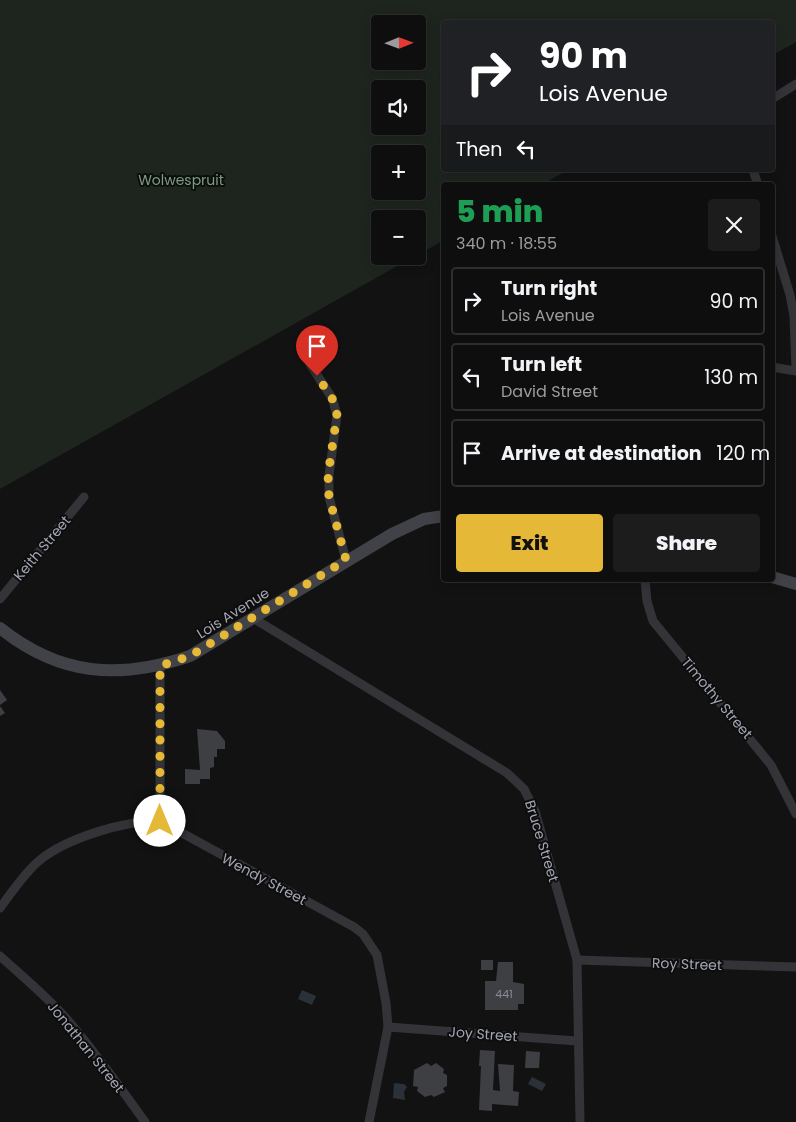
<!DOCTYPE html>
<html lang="en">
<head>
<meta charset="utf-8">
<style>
	body { margin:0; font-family:Poppins,sans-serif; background:#1c1c1c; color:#f1f3f6; height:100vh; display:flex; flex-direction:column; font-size:19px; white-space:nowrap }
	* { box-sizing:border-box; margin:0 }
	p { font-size:16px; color:#9b9c9e }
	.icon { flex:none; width:28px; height:28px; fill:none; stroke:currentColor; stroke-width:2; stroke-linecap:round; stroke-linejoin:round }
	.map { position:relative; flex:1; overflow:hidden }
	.panel { position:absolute; left:441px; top:182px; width:334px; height:400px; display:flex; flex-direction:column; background:#0e0e0e; border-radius:5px; box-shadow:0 2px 12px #0003,0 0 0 1px #2e2e2e }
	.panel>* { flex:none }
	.top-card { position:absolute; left:441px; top:20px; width:334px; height:152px; border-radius:5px; box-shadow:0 2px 12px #0003,0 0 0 1px #2e2e2e; background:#202124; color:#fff; overflow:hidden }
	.needle { width:32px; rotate:89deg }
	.buttons { position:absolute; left:371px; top:15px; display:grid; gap:10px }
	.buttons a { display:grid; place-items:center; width:55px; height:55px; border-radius:5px; background:#0e0e0e; box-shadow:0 2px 12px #0003,0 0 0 1px #2e2e2e; font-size:25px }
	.pin { position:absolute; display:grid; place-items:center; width:42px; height:42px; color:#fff; margin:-51px -21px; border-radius:50% 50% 50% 0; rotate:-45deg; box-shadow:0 0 5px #0007 }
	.pin .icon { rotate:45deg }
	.me { position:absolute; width:55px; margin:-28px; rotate:0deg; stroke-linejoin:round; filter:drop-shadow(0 0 4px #0008) }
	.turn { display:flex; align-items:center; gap:18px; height:105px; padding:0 15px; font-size:22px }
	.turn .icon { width:65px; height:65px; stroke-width:2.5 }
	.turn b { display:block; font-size:35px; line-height:42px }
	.then { display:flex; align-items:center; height:48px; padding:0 15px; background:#0003; gap:10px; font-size:19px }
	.round { display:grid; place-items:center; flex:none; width:52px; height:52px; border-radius:5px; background:#1c1c1c }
	.summary { display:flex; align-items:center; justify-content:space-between; height:85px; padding:0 15px }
	h1 { font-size:30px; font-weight:800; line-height:38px; color:#1e9e55 }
	.action { display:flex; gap:10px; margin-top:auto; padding:10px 15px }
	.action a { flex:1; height:58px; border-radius:5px; background:#e5b837; color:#111; font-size:20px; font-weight:800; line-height:58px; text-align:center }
	.action a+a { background:#1c1c1c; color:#f1f3f6 }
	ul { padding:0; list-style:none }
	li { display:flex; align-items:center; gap:15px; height:68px; margin:0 10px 8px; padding:0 5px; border:2px solid #2e2e2e; border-radius:5px }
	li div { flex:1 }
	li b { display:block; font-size:19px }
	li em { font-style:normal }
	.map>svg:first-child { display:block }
	.green { fill:#1e251f; fill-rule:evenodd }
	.water { fill:#2b3138 }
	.building { fill:#3e3f43 }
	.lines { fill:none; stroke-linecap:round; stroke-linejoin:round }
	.street { stroke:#333338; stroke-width:9 }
	.secondary { stroke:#414247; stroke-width:12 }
	.route { stroke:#e5b837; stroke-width:9; stroke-dasharray:0 16.2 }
	.labels { text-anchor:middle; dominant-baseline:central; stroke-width:4; stroke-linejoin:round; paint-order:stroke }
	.number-label { font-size:11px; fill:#8a8d97 }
	.park-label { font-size:14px; fill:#7c9d80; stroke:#0d0d0e }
	.street-label { font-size:14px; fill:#a4a7b3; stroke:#0d0d0e }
</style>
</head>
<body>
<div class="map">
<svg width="796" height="1122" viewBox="0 0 796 1122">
	<rect width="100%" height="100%" fill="#121213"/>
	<!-- green -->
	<path class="green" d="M0 0H796V42L773 55 772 22H444V170H568L541 185H444V240L418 255V219H380V256H415L0 489ZM380 24H418V61H380ZM380 89H418V126H380ZM380 154H418V191H380Z"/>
	<!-- water -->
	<g class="water">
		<polygon points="302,990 316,996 312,1005 298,999"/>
		<polygon points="532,1077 546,1084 542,1091 528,1084"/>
		<polygon points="394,1083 404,1084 407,1087 404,1092 405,1100 393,1098"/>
	</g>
	<!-- building -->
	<g class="building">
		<polygon points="0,690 7,700 0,705"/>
		<polygon points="0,706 5,713 0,716"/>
		<polygon points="197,729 217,731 225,741 225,749 217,749 217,757 214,757 214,767 210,768 210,779 200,779 200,784 185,784 185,769 200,770"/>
		<rect x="481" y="960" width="12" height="10"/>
		<polygon points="498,962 513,962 513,982 524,984 524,1004 518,1004 518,1010 485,1010 485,981 496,981"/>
		<polygon points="480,1050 495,1051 493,1090 500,1091 498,1064 514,1065 513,1091 519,1092 518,1106 492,1104 492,1111 479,1110 481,1066 479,1066"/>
		<polygon points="526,1051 540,1052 539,1068 525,1068"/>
		<polygon points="427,1063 431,1066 436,1063 444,1069 443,1073 447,1075 447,1086 443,1088 445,1092 434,1097 431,1095 425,1097 417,1091 418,1087 413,1086 414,1070"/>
	</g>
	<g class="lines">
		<!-- street -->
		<g class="street">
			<polyline points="772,99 796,84"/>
			<polyline points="753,170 758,185"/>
			<polyline points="772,236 790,295 794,316 796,370"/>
			<polyline points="310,364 332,398 337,415 329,475 329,497 346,560"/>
			<polyline points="772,367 796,371"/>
			<polyline points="645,580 647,601 653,621 771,765 796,814"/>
			<polyline points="0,599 84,497"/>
			<polyline points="253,618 507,773 524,789 535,811 577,960 580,1122"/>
			<polyline points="160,667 160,821"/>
			<path d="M0 908C12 892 25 872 40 860 67 838 126 820 160 821L354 927 363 934 377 955 386 1003 388 1027 369 1122"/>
			<path d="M0 956C22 976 45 995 65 1017 94 1050 119 1086 145 1122"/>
			<polyline points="577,960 796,967"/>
			<polyline points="388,1027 577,1041"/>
		</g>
		<!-- secondary -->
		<g class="secondary">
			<polyline points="772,577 796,584"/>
			<path d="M0 628C60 676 119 680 190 656L392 534 424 519 444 516"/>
		</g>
	</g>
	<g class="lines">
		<!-- route -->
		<polyline class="route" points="160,821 160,666 190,656 346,560 329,497 328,475 337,415 332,398 317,376"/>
	</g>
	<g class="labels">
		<!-- number labels -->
		<g class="number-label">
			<text x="504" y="994">441</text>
		</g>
		<!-- park labels -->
		<g class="park-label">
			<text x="181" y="180">Wolwespruit</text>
		</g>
		<!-- street labels -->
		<g class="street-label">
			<text transform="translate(42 548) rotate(-50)">Keith Street</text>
			<text transform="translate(233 613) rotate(-32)">Lois Avenue</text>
			<text transform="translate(717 698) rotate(50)">Timothy Street</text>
			<text transform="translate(542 841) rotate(73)">Bruce Street</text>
			<text transform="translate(264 879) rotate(28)">Wendy Street</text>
			<text transform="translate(687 964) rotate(2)">Roy Street</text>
			<text transform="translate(483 1034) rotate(4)">Joy Street</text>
			<text transform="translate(86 1047) rotate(51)">Jonathan Street</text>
		</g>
	</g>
</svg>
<div class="buttons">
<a><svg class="needle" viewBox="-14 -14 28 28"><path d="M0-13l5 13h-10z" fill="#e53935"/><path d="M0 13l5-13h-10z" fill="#9b9c9e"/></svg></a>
<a><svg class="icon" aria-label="sound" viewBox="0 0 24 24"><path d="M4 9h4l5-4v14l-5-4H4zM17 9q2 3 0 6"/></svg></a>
<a>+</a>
<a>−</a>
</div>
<div class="pin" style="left:317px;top:376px;background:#d93025"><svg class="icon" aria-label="arrive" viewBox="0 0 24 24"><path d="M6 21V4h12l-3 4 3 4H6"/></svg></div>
<svg class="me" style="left:160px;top:821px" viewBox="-20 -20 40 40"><circle r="19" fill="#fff"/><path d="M0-13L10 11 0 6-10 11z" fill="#e5b837"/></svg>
<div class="top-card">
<div class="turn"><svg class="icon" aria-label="right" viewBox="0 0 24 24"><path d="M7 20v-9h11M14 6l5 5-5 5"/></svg><div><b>90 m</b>Lois Avenue</div></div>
<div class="then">Then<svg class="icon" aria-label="left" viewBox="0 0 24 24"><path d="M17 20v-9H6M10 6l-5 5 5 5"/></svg></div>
</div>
<section class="panel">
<div class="summary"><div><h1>5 min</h1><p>340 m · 18:55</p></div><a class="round"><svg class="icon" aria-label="close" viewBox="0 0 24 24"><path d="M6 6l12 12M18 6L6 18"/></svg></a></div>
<ul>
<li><svg class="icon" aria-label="right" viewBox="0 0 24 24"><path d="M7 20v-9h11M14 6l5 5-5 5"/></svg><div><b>Turn right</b><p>Lois Avenue</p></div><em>90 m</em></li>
<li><svg class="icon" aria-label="left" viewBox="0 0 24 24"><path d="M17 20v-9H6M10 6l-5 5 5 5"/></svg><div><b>Turn left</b><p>David Street</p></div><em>130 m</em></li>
<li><svg class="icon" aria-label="arrive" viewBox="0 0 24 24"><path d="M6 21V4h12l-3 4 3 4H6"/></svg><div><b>Arrive at destination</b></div><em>120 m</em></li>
</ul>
<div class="action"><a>Exit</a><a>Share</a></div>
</section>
</div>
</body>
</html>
